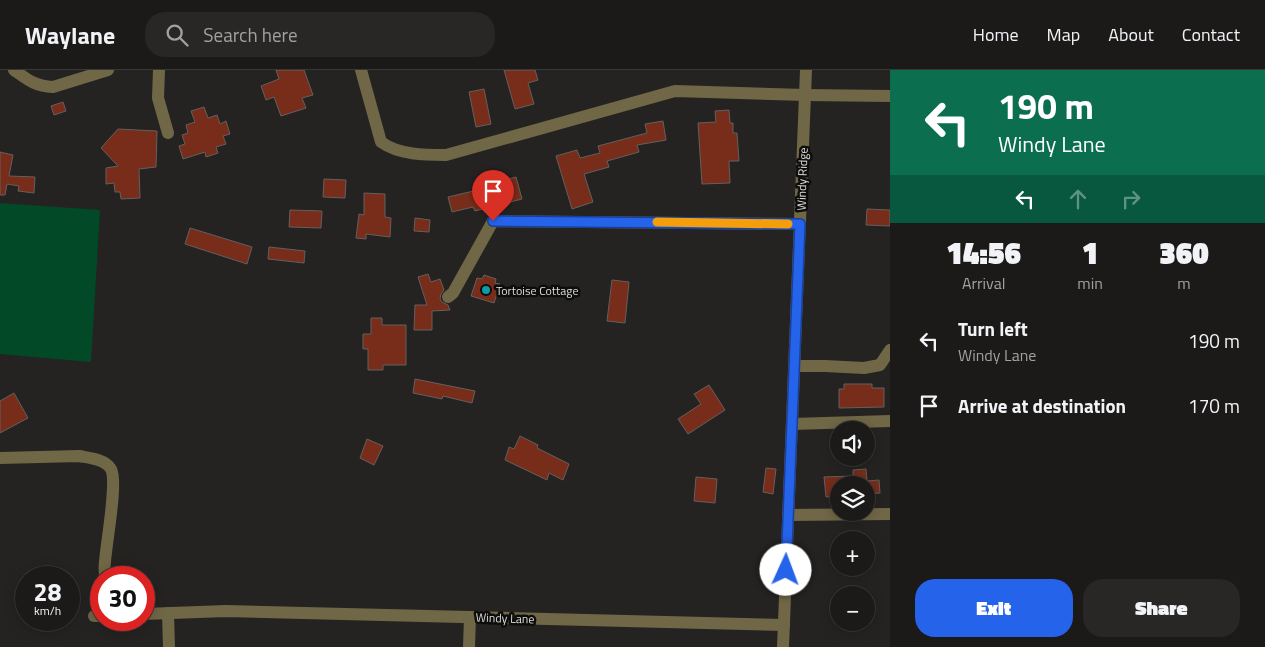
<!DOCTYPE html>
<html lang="en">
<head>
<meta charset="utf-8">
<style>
	body { margin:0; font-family:"Titillium Web",sans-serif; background:#282726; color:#f1f3f6; height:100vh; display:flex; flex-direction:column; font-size:19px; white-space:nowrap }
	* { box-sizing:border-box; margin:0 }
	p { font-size:16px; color:#a0a1a2 }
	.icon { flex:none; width:28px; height:28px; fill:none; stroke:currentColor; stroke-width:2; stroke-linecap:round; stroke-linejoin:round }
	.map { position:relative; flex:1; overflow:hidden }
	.side { display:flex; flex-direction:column; background:#1b1a19; width:375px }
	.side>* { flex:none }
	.top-card { background:#0b6e4f; color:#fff; overflow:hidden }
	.tools { position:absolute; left:830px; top:351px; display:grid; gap:10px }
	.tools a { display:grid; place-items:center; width:45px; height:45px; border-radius:50%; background:#1b1a19; box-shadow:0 2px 12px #0003,0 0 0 1px #393838; font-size:25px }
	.speed { position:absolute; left:15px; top:496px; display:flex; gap:10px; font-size:25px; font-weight:700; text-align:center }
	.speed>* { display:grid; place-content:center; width:65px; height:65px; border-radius:50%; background:#1b1a19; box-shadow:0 2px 12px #0003,0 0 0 1px #393838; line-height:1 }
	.speed small { font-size:12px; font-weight:400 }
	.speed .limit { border:8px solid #d22; background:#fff; color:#111 }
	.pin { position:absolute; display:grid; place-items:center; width:42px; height:42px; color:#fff; margin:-51px -21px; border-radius:50% 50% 50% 0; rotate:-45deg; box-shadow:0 0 5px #0007 }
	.pin .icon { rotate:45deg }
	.me { position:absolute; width:55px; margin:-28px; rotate:2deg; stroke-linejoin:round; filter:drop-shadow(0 0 4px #0008) }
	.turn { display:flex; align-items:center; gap:18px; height:105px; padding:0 25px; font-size:22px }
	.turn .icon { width:65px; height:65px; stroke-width:2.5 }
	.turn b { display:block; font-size:35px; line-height:42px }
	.lanes { display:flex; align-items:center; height:48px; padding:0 25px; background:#0003; justify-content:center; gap:25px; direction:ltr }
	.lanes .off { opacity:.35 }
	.eta { display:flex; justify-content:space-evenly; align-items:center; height:85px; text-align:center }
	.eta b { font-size:30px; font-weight:800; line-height:35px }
	.primary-button { display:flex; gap:10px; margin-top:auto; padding:10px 25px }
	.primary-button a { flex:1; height:58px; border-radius:20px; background:#2563eb; color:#fff; font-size:20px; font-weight:800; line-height:58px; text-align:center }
	.primary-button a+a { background:#282726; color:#f1f3f6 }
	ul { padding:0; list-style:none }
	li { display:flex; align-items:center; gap:15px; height:65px; padding:0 25px }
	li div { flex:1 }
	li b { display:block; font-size:19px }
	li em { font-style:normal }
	header { display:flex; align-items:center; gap:30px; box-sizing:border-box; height:70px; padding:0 25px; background:#1b1a19; border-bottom:1px solid #393838 }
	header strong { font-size:24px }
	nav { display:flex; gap:28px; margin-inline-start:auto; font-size:18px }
	.search { width:350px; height:45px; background:#282726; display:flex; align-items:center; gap:12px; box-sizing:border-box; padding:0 18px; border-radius:20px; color:#a0a1a2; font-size:19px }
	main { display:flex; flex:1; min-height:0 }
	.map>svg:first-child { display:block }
	.green { fill:#024928 }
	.building { fill:#782c1a; stroke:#63605f }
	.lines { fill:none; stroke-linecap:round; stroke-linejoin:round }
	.minor { stroke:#6f6746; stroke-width:12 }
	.route-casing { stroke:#184099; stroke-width:12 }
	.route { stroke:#2563eb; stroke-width:9 }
	.slow { stroke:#f59e0b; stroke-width:9 }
	.culture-dot { fill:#0f9aa8; stroke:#0d0d0c; stroke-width:2 }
	.labels { text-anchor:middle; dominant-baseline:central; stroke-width:5; stroke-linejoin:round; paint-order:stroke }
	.street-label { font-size:12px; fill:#dfdedd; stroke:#0d0d0c }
	.poi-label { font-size:12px; fill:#dfdedd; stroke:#0d0d0c; text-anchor:start }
</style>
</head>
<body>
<header>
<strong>Waylane</strong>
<div class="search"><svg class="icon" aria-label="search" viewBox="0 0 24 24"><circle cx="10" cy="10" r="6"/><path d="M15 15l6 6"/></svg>Search here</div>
<nav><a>Home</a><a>Map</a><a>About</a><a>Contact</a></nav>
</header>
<main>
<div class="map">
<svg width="890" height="577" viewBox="0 0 890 577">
	<rect width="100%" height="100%" fill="#242321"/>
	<!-- green -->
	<polygon class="green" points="0,133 100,140 91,292 0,284"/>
	<!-- building -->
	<g class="building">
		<polygon points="276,0 304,0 313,25 302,28 306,38 281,46 274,27 266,30 261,16 279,9"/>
		<polygon points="504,0 535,0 538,10 528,13 534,34 515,39"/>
		<polygon points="484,19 491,54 476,57 469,22"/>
		<polygon points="63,32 66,41 54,45 51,36"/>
		<polygon points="204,37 208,48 217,45 220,54 226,51 230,64 223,66 226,74 216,77 218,83 206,87 205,82 183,89 179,76 185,74 182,65 188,63 186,55 195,52 191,41"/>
		<polygon points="729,40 730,53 733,53 733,63 737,63 739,91 729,91 730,113 702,114 698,53 716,52 715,41"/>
		<polygon points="663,51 666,70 637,75 639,82 607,91 609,97 584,104 593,132 572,139 556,86 577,80 580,88 600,83 598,76 647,63 645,54"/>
		<polygon points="118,59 157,61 156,97 139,99 140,128 121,129 120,122 115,122 114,113 106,114 106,98 118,96 101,78"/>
		<polygon points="0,82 13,85 9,106 35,107 34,123 18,121 19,116 7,114 5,125 0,125"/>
		<polygon points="516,107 522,129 475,141 473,137 452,142 448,127 499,115 498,112"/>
		<polygon points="324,109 346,110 345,128 323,127"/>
		<polygon points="364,123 385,124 385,147 391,148 390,167 366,164 366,169 356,168 359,144 364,145"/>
		<polygon points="867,139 890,140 890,156 866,155"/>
		<polygon points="290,140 322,141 321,158 289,157"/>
		<polygon points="415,148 430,150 429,162 414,161"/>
		<polygon points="190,158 252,177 247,194 185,174"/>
		<polygon points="269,177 305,181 304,193 268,189"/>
		<polygon points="428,204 431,212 440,209 444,220 441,224 440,229 442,232 448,235 450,240 432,241 432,260 414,260 415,235 427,235 418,207"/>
		<polygon points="484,205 496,209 495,213 500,214 494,233 471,226 477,208 482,209"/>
		<polygon points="612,210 629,212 625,253 607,251"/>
		<polygon points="371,248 382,248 382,255 406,255 406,295 383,295 383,300 368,300 368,279 363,279 363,264 371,264"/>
		<polygon points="415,309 475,321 472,333 443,326 442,329 413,323"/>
		<polygon points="844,314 872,314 872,318 884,318 884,337 839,338 839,319 844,319"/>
		<polygon points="709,315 725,340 688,364 678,349 701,334 694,324"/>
		<polygon points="14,323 28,348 0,363 0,331"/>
		<polygon points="520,366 538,375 537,378 569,394 563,410 549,403 547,410 505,390 509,377 514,379"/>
		<polygon points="367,369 383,376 374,395 360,388"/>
		<polygon points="766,398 776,399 773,424 763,422"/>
		<polygon points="866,399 867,411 879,410 880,423 866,424 866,415 839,415 839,426 826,427 824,407 853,406 853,400"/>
		<polygon points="696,407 717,409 715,433 694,431"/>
	</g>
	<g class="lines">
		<!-- minor -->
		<g class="minor">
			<path d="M14 0C28 10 35 16 53 17L108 0"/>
			<polyline points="159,0 158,28 168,63"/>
			<path d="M361 0 381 72C399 85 425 85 446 85L675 21 805 25 890 26"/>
			<polyline points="448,227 453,223 493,151 800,154"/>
			<polyline points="795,296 825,296 864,298 880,295 890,280"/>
			<polyline points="792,354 890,351"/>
			<path d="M0 388 79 386C89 388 105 389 111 399 118 412 106 474 105 492 104 497 105 502 105 508"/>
			<polyline points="788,445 890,444"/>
			<polyline points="168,543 169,577"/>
			<polyline points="144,544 226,541 784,555"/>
			<polyline points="94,546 101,546"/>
			<polyline points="469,577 470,547"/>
			<polyline points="783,577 806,0"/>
		</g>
	</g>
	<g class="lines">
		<defs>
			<polyline id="route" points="493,151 800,154 786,500"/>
		</defs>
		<!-- route casing -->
		<use href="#route" class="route-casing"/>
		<!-- route -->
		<use href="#route" class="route"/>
		<!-- slow -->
		<polyline class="slow" points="657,152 788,154"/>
	</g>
	<!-- markers -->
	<circle class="culture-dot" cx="486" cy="220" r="5"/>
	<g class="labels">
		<!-- street labels -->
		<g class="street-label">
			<text transform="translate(802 109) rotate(-88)">Windy Ridge</text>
			<text transform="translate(505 548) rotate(2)">Windy Lane</text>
		</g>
		<!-- poi labels -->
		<g class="poi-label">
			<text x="496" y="220">Tortoise Cottage</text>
		</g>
	</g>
</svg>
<div class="tools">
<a><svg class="icon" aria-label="sound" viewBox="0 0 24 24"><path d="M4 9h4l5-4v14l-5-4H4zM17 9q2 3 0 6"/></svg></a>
<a><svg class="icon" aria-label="layers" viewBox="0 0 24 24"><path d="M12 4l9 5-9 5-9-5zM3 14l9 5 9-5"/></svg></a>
<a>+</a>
<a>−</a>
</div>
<div class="speed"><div>28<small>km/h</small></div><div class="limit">30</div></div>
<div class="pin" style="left:493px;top:151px;background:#d93025"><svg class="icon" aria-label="arrive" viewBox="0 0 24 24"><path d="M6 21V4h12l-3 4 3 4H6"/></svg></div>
<svg class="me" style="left:786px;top:500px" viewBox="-20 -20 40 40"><circle r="19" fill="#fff"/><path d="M0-13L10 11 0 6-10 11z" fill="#2563eb"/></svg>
</div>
<section class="side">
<div class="top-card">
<div class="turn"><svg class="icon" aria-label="left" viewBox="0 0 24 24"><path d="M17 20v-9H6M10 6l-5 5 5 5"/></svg><div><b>190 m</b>Windy Lane</div></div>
<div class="lanes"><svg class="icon" aria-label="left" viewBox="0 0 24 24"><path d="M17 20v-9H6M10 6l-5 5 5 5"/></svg><svg class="icon off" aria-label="ahead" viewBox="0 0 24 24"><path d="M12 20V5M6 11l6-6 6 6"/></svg><svg class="icon off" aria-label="right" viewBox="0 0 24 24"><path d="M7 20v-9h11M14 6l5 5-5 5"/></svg></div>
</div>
<div class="eta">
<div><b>14:56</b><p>Arrival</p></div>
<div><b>1</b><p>min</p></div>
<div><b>360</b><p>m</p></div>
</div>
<ul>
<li><svg class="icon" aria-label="left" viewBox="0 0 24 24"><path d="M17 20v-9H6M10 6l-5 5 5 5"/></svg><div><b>Turn left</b><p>Windy Lane</p></div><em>190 m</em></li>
<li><svg class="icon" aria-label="arrive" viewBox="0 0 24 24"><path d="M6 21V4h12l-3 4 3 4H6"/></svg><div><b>Arrive at destination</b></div><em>170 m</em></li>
</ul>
<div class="primary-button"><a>Exit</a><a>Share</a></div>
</section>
</main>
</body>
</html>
